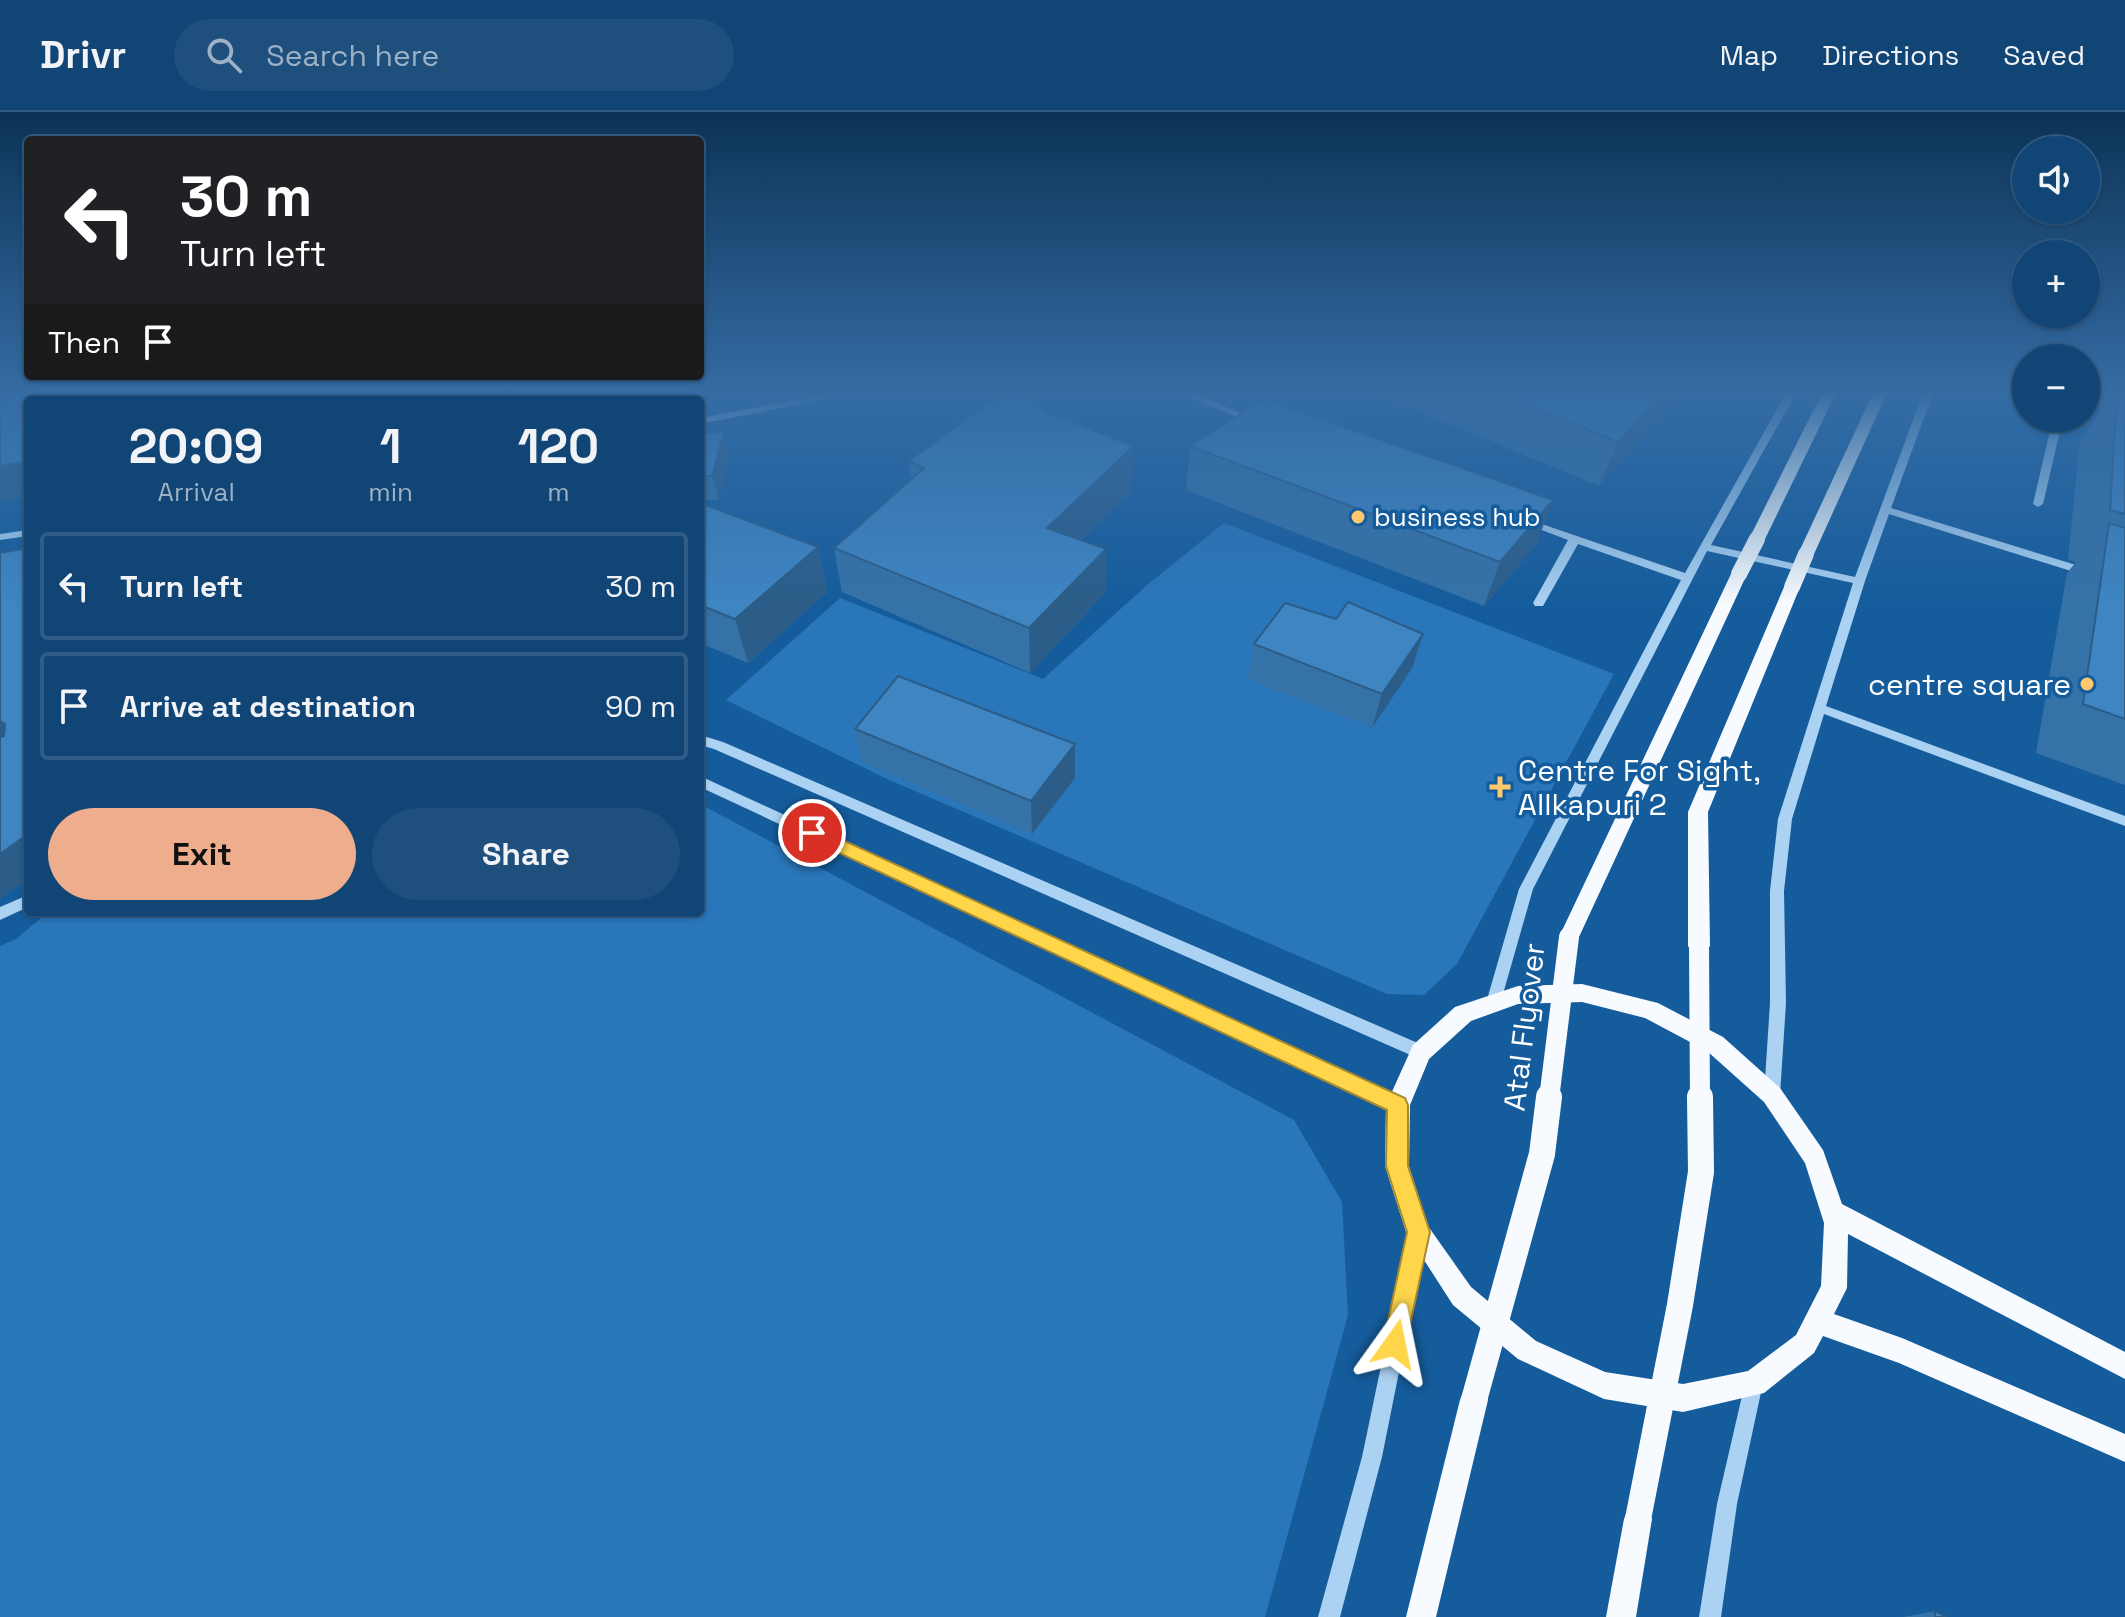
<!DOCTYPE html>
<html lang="en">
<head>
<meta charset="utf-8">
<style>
	body { margin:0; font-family:"Space Grotesk",sans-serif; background:#1e4f7d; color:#f1f3f6; height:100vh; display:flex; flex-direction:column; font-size:30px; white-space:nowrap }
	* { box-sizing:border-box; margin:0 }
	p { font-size:26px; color:#9cb1c5 }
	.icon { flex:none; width:44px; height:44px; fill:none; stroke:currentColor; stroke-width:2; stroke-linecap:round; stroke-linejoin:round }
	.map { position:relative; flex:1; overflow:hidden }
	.side { position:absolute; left:24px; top:284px; width:680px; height:520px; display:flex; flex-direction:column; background:#104575; border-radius:8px; box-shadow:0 2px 6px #0004,0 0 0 2px #305d87 }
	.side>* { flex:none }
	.banner { position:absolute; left:24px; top:24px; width:680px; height:244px; border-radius:8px; box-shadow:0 2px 6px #0004,0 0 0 2px #305d87; background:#202124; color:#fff; overflow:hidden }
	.fabs { position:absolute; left:2012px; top:24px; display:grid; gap:16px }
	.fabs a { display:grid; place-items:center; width:88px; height:88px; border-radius:50%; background:#104575; box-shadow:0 2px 6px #0004,0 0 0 2px #305d87; font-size:40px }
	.pin { position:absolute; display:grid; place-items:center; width:68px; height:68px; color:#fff; margin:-34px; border:4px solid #fff; border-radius:50%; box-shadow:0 2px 8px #0007 }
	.me { position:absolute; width:88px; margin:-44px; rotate:12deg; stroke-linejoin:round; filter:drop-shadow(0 0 6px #0008) }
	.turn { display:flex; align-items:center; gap:28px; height:168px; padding:0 24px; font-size:36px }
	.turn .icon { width:104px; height:104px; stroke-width:2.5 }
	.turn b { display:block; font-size:56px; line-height:68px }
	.then { display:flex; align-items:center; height:76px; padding:0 24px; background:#0003; gap:16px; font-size:30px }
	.eta { display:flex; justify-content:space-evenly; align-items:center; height:136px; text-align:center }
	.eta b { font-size:48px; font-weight:700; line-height:56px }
	.action { display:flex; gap:16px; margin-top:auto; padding:16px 24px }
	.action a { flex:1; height:92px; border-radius:48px; background:#eead8d; color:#111; font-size:32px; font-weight:700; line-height:92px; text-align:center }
	.action a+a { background:#1e4f7d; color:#f1f3f6 }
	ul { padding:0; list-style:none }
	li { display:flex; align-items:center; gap:24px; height:108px; margin:0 16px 12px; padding:0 8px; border:4px solid #305d87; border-radius:8px }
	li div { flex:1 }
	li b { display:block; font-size:30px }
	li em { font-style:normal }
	header { display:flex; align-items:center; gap:48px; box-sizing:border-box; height:112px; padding:0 40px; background:#104575; border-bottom:2px solid #305d87 }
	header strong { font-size:38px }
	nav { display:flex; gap:44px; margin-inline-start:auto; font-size:28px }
	.search { width:560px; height:72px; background:#1e4f7d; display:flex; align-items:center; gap:20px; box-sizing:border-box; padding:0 28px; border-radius:44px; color:#9cb1c5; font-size:30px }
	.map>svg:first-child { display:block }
	.green { fill:#2976ba }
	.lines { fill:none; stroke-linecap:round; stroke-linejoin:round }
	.minor { fill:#abd2f3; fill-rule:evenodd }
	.major { fill:#f7fbff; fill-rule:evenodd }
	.major-bridge-far2 { stroke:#f7fbff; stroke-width:16 }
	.major-bridge-far1 { stroke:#f7fbff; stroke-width:20 }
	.major-bridge { stroke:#f7fbff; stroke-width:26 }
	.wall { fill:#3572a7 }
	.shaded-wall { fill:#2b5d88 }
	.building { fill:#3e85c2; stroke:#2b5d88; stroke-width:2 }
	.route { fill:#ffd54a; stroke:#a68a30; stroke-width:2 }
	.poi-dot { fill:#ffc86d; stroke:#155c9c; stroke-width:3 }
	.labels { text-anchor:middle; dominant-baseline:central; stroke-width:7; stroke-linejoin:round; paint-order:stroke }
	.far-poi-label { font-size:26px; fill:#fff; stroke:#155c9c; text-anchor:start }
	.poi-label { font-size:30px; fill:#fff; stroke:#155c9c; text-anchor:end }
	.street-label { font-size:30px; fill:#fff; stroke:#155c9c }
</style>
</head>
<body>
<header>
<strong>Drivr</strong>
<div class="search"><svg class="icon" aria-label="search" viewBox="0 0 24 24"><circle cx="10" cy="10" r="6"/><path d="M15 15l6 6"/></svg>Search here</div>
<nav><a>Map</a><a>Directions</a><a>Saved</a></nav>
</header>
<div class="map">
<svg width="2125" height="1505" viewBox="0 0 2125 1505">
	<rect width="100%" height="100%" fill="#155c9c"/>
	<!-- green -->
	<g class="green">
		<polygon points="1224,411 1614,562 1457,852 1424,883 1387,882 887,667 726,588 840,486 1043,567 1147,473"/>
		<polygon points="700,692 1294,1008 1342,1090 1348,1203 1265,1505 0,1505 0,834 16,827 48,800 700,800"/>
	</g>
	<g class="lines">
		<!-- minor -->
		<g class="minor">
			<polygon points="234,281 244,281 243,288 233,288"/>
			<rect x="555" y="281" width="10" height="7"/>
			<polygon points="833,281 855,281 700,312 700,306"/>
			<polygon points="1178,281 1192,281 1260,309 1252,311"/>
			<polygon points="1786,281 1796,281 1711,433 1855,465 1923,281 1933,281 1891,396 2125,468 2125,476 1889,402 1865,469 1826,594 2125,704 2125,714 1824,602 1792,707 1784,779 1786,891 1780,983 1778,988 1772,990 1766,988 1764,983 1770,891 1770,779 1778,707 1853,471 1707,439 1533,777 1499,896 1494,898 1489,896 1486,891 1519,777 1681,468 1578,432 1543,494 1535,494 1533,491 1568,428 1521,410 1526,407 1530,408 1685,461"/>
			<polygon points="2053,306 2063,306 2043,392 2038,395 2033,392"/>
			<polygon points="28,418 28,424 0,428 0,422"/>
			<polygon points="700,623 723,630 1427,935 1429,940 1427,945 1421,947 1415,945 714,637 700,633"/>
			<polygon points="700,664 1404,988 1406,993 1404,998 1398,1000 1392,998 700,675"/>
			<polygon points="28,783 28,795 0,808 0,795"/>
			<polygon points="1418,1111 1424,1114 1427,1120 1382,1345 1340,1505 1318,1505 1362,1345 1409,1120 1412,1114"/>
			<polygon points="1754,1262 1761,1264 1763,1271 1737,1392 1721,1505 1699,1505 1717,1392 1745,1271 1747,1264"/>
		</g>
		<!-- major -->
		<g class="major">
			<polygon points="1822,281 1836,281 1765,427 1757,432 1751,430 1749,427"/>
			<polygon points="1873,281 1887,281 1814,442 1806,447 1800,445 1798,442"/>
			<polygon points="1739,457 1747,462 1579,825 1576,831 1569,834 1562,831 1559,825 1731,462"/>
			<polygon points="1792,470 1800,475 1708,700 1710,834 1706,840 1699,843 1692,840 1688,834 1688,700 1784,475"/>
			<path d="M1582 872 1658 891 1723 925 1780 976 1823 1038 1842 1092 2125 1240V1267L1848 1122 1847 1176 1834 1202 1902 1226 2125 1322V1350L1899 1251 1823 1224 1814 1241 1764 1281 1683 1300 1604 1287 1518 1247 1453 1193 1406 1120 1385 1054 1386 993 1413 933 1455 895 1518 874ZM1582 890 1645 906 1707 939 1764 990 1805 1051 1824 1111 1821 1174 1796 1223 1748 1259 1683 1272 1605 1260 1536 1229 1471 1175 1428 1114 1409 1054 1410 993 1429 947 1471 909 1518 892Z"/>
			<polygon points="1474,1274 1484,1278 1488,1288 1436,1505 1406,1505 1460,1288 1464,1278"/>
			<polygon points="1638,1393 1648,1397 1652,1407 1636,1505 1606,1505 1624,1407 1628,1397"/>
		</g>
		<!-- major-bridge-far2 -->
		<g class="major-bridge-far2">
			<polyline points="1739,462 1757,427"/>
			<polyline points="1792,475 1806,442"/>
		</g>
		<!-- major-bridge-far1 -->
		<g class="major-bridge-far1">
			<polyline points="1699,834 1700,987"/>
			<polyline points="1549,987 1569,825"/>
		</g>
		<!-- major-bridge -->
		<g class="major-bridge">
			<polyline points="1474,1288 1542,1042 1549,985"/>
			<polyline points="1638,1407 1680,1193 1701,1060 1700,985"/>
		</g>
	</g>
	<!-- wall -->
	<g class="wall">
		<polygon points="1382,281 1683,281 1599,374 1382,284"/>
		<polygon points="2099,281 2125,281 2125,673 2036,641 2067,461 2076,450 2068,447 2080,329 2100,302"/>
		<polygon points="1044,299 1134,334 1132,378 1081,428 1106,437 1105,481 1030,561 842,480 834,436 911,368 909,349"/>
		<polygon points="700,321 730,343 719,388 700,388"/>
		<polygon points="1190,334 1536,433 1484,494 1186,378"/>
		<polygon points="700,391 818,435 827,480 748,551 700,531"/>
		<polygon points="1336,507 1423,522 1412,556 1372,616 1248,567 1254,532"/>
		<polygon points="855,617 1075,632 1075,666 1032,722 861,650"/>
		<polygon points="1935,1499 1947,1505 1903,1505"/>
	</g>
	<!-- shaded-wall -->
	<g class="shaded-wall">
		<polygon points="188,281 215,281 213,288 186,288"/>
		<polygon points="538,281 550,281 550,288 497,288"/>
		<polygon points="635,281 702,281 662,288 638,288"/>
		<polygon points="1663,281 1683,281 1599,374 1618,330"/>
		<polygon points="724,320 730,343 719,388 712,364"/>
		<polygon points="1134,334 1132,378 1048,460 1047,416"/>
		<polygon points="26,350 28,353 28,385 0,390 0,354"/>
		<polygon points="1553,388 1536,433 1484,494 1500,450"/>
		<polygon points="818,435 827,480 748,551 735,507"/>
		<polygon points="1106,437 1105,481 1030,561 1029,516"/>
		<polygon points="1423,522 1412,556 1372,616 1382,582"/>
		<polygon points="0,609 1,609 27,635 0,642"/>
		<polygon points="1075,632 1075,666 1032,722 1031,689"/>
		<polygon points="28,722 28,767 0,787 0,742"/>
	</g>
	<!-- building -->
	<g class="building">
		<polygon points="0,281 188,281 186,288 28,288 28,356 23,357 26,350 0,354"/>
		<polygon points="274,281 538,281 497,288 272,288"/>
		<polygon points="1002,281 1034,281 1044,299 1134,334 1047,416 1106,437 1029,516 834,436 924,356 909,349"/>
		<polygon points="1495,281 1663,281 1618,330"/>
		<polygon points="2117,281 2125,282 2125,402 2110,398"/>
		<polygon points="1264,287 1553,388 1500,450 1190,334"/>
		<polygon points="724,320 712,364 700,365 700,321"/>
		<polygon points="700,391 818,435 735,507 700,493"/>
		<polygon points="2109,411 2125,416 2125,607 2083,592"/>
		<polygon points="28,436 28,722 0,742 0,625 4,624 5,612 0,609 0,441"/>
		<polygon points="1348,490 1423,522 1382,582 1254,532 1285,491 1336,507"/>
		<polygon points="898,564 1075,632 1031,689 855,617"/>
		<polygon points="1935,1499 1947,1505 1935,1505"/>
	</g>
	<!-- sky -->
	<linearGradient id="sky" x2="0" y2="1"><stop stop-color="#0c3356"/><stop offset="0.57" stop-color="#356ca4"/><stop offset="1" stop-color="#356ca4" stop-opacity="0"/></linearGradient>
	<rect width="2125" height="492" fill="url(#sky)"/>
	<!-- route -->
	<polygon class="route" points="812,714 1405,986 1408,993 1408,1054 1430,1120 1404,1241 1395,1244 1387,1241 1383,1232 1407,1120 1386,1054 1387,998 805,725 803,721 805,716"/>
	<!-- markers -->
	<g class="poi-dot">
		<circle cx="1358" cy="405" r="8"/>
		<circle cx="2087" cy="572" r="8"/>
		<path d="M1496 663h8v8h8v8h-8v8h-8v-8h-8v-8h8z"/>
	</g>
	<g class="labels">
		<!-- far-poi labels -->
		<g class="far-poi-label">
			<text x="1374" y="405">business hub</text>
		</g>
		<!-- poi labels -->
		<g class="poi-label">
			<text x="2071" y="572">centre square</text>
			<text x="1518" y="658" text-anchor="start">Centre For Sight,<tspan x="1518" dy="34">Allkapuri 2</tspan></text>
		</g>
		<!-- street labels -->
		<g class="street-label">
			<text transform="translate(1524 915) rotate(-83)">Atal Flyover</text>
		</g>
	</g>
</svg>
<div class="fabs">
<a><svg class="icon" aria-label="sound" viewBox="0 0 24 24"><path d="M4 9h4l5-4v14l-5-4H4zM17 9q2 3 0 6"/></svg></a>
<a>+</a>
<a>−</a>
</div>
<div class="pin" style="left:812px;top:721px;background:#d93025"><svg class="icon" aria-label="arrive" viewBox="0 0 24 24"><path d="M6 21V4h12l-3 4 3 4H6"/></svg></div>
<svg class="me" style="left:1395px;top:1232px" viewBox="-20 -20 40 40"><path d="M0-17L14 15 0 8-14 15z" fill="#ffd54a" stroke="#fff" stroke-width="4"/></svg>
<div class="banner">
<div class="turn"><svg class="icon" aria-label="left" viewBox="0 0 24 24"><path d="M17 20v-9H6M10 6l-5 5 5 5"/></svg><div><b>30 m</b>Turn left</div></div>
<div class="then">Then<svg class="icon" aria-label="arrive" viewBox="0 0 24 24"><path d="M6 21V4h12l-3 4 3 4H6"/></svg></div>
</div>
<section class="side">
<div class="eta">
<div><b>20:09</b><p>Arrival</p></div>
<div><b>1</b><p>min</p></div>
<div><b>120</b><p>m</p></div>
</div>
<ul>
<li><svg class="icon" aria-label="left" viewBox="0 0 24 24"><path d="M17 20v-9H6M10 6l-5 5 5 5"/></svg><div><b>Turn left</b></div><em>30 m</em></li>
<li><svg class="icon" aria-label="arrive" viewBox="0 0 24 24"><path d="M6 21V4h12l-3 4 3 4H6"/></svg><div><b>Arrive at destination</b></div><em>90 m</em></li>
</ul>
<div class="action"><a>Exit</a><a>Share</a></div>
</section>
</div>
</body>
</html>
